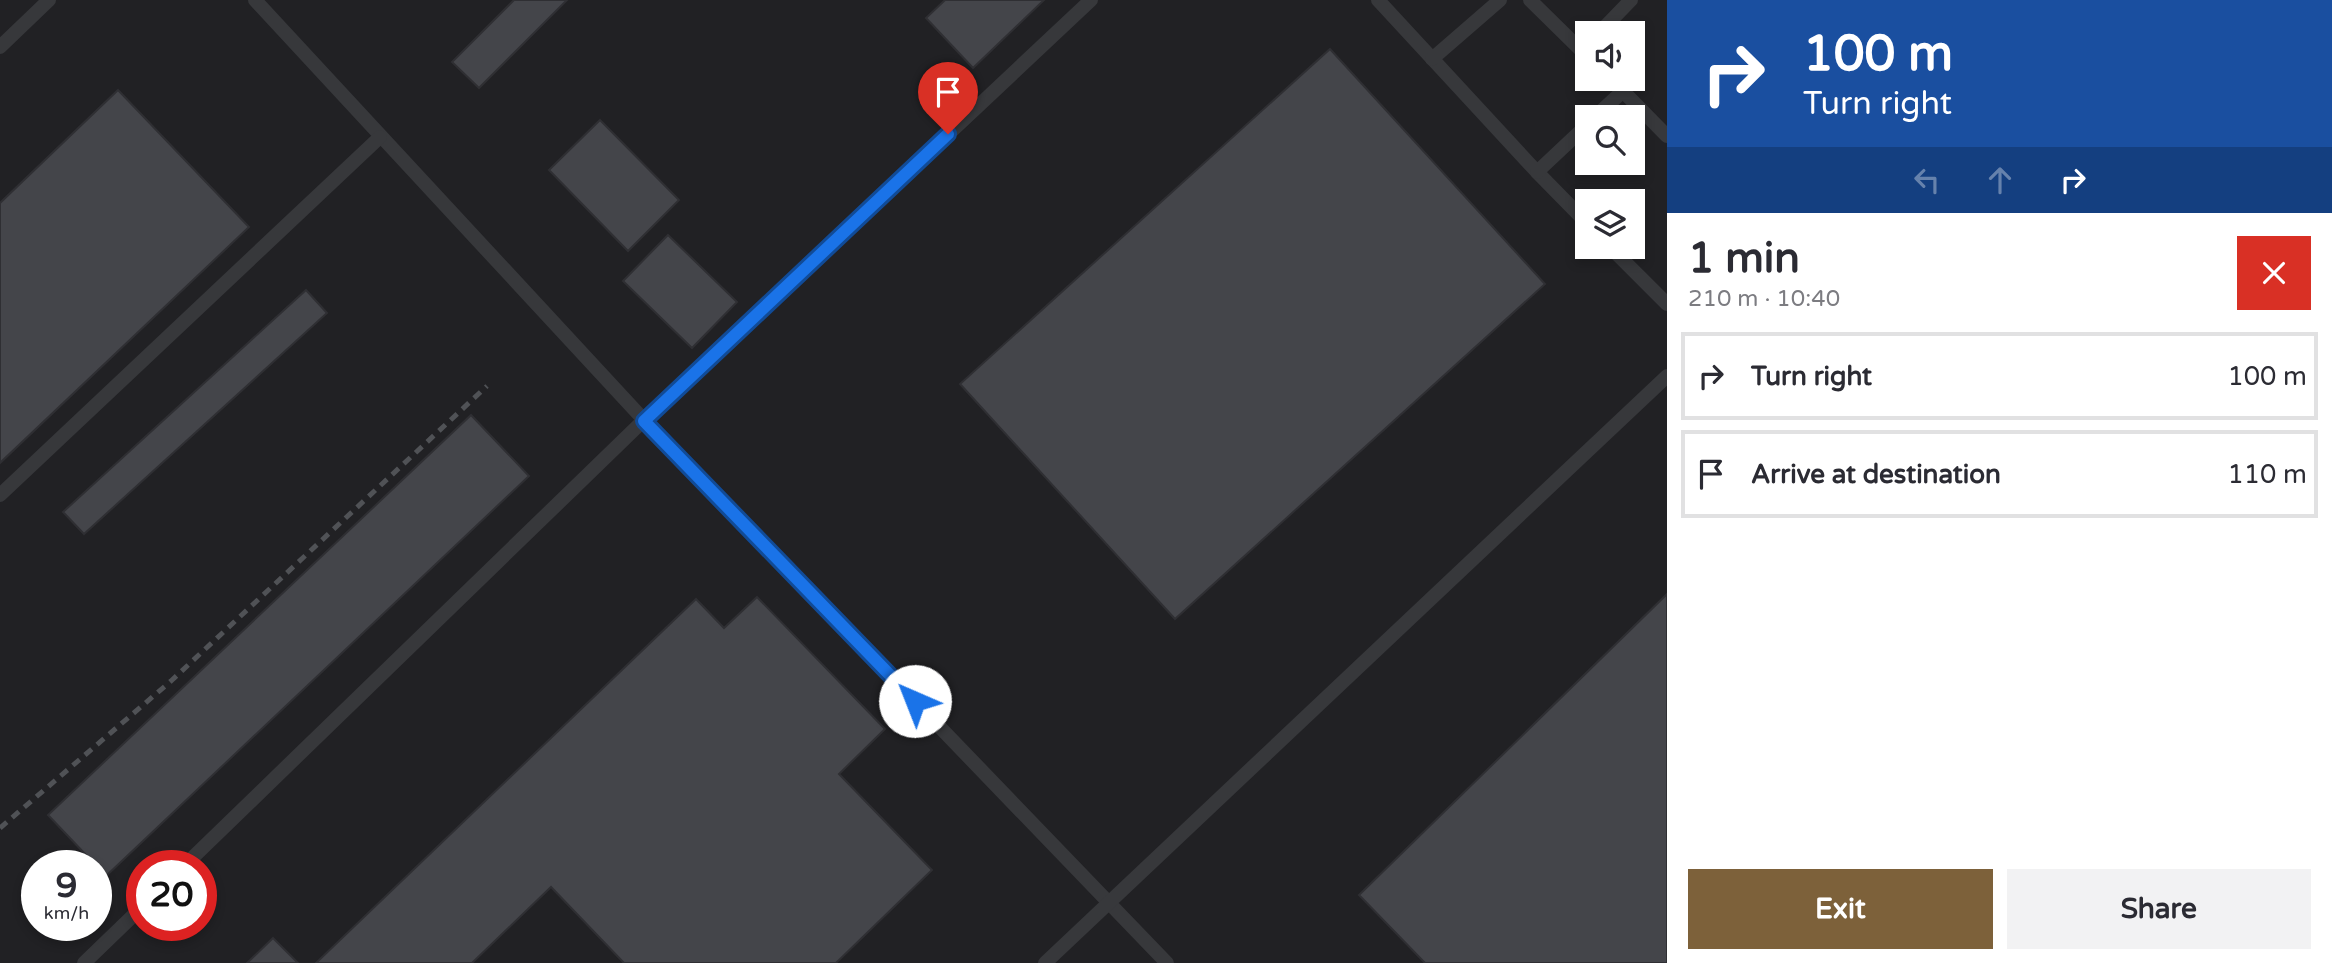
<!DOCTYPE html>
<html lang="en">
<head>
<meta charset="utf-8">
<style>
	body { margin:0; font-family:"Varela Round",sans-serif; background:#f2f2f3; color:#2b2b33; height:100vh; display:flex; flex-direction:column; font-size:26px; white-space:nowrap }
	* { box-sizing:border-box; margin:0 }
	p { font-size:23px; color:#7c7c81 }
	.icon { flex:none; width:38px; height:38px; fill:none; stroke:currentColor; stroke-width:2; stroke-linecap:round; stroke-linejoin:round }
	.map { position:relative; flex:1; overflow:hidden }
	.panel { display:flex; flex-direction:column; background:#fff; width:665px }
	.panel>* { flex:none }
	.banner { background:#1a4fa0; color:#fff; overflow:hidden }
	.controls { position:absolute; left:1575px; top:21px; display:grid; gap:14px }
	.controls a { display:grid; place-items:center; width:70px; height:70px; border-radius:0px; background:#fff; box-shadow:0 4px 10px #0003; font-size:35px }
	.speed { position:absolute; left:21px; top:850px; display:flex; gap:14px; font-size:35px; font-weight:700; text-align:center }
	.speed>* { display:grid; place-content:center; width:91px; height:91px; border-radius:50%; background:#fff; box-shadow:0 4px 10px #0003; line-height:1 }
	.speed small { font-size:18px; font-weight:400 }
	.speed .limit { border:10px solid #d22; background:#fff; color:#111 }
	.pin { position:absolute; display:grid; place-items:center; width:60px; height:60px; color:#fff; margin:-72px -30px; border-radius:50% 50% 50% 0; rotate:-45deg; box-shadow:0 0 7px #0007 }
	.pin .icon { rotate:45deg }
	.me { position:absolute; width:77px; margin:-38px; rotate:316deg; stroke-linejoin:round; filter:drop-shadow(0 0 5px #0008) }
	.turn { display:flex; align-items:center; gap:24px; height:147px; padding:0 21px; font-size:32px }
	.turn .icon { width:91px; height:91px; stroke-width:2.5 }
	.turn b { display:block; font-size:49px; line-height:60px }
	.lanes { display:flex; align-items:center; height:66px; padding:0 21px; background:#0003; justify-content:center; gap:35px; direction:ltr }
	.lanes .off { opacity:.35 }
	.round { display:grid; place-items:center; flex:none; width:74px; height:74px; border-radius:0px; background:#f2f2f3 }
	.head { display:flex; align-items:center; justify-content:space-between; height:119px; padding:0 21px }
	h1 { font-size:42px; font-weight:700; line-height:52px }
	.action { display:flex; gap:14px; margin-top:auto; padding:14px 21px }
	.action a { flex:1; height:80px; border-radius:0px; background:#7d613a; color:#fff; font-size:28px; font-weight:700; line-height:80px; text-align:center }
	.action a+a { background:#f2f2f3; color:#2b2b33 }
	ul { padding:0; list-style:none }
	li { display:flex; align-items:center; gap:21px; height:88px; margin:0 14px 10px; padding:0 7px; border:4px solid #e1e1e2; border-radius:0px }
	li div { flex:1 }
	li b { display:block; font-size:26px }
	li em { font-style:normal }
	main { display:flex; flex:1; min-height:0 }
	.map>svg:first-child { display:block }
	.built { fill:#212124; fill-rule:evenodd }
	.building { fill:#44454a; stroke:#2f2f33; stroke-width:2 }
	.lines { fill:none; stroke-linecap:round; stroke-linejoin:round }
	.lane { stroke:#37383b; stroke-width:14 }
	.rail { stroke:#505256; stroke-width:5; stroke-dasharray:9 7; stroke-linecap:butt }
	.route-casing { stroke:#114b97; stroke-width:18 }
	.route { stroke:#1a73e8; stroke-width:12 }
</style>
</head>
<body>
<main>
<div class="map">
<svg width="1667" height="963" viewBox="0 0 1667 963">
	<rect width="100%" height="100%" fill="#151517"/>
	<!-- built -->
	<path class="built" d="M0 0H1667V963H0ZM1587 33H1633V79H1587ZM1587 117H1633V163H1587ZM1587 201H1633V247H1587ZM37 866H96V926H37ZM142 866H201V926H142Z"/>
	<!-- building -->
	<g class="building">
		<polygon points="514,0 567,0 479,88 452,62"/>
		<polygon points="945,0 1044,0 973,68 926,18"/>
		<polygon points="1330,49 1545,284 1175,619 960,384"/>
		<polygon points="118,90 249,227 0,463 0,203"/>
		<polygon points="600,120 679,200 628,251 549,170"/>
		<polygon points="668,235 737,302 692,348 623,281"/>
		<polygon points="306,290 327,313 84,534 63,512"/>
		<polygon points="471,415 529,476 106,876 48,815"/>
		<polygon points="1667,594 1667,963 1425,963 1359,895"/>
		<polygon points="757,597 885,729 839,774 932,870 836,963 624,963 551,887 472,963 316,963 696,599 724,628"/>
		<polygon points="273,938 298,963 247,963"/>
	</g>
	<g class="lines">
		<!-- lane -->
		<g class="lane">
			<polyline points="255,0 644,420 1167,963"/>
			<polyline points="1378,0 1537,172 1587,223"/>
			<polyline points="1530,0 1587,56"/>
			<polyline points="1599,33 1631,0"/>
			<polyline points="0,47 49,0"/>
			<polyline points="1432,59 1500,0"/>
			<polyline points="1611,79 1667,136"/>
			<polyline points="1595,117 1623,91"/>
			<polyline points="1537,172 1587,125"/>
			<polyline points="1610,247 1667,304"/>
			<polyline points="0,495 380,137"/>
			<polyline points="184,866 644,420 1091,0"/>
			<polyline points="84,963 142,907"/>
			<polyline points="1045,963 1667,376"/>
		</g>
		<!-- rail -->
		<polyline class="rail" points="0,828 171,681 487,386"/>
	</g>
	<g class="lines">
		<defs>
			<polyline id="route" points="915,701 644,421 948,134"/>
		</defs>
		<!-- route casing -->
		<use href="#route" class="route-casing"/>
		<!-- route -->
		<use href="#route" class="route"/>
	</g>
</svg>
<div class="controls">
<a><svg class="icon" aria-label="sound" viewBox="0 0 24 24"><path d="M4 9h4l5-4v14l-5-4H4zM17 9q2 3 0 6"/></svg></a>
<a><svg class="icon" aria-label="search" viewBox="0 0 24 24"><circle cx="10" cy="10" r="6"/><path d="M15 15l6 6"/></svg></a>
<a><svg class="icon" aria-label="layers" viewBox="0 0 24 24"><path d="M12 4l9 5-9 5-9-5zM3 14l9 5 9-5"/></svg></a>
</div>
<div class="speed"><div>9<small>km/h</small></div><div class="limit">20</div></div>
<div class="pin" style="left:948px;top:134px;background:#d93025"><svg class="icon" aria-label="arrive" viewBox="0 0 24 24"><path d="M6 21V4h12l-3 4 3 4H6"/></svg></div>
<svg class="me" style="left:915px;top:701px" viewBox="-20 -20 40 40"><circle r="19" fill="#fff"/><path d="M0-13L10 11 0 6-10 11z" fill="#1a73e8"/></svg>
</div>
<section class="panel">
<div class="banner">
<div class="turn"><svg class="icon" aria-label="right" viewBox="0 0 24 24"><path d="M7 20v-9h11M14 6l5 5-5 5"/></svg><div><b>100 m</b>Turn right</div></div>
<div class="lanes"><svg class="icon off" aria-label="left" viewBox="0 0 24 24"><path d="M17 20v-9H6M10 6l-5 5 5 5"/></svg><svg class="icon off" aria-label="ahead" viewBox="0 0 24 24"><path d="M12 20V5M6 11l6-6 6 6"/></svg><svg class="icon" aria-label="right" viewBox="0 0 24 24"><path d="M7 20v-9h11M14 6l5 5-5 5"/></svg></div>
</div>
<div class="head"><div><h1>1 min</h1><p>210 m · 10:40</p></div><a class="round" style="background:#d93025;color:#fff"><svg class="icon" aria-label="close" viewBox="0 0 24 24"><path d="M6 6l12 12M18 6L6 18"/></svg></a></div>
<ul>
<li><svg class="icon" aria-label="right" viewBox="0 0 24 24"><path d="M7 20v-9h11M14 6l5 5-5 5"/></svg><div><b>Turn right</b></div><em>100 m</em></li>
<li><svg class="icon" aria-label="arrive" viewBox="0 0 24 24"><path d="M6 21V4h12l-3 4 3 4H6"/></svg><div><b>Arrive at destination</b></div><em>110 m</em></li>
</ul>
<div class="action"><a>Exit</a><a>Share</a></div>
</section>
</main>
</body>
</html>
